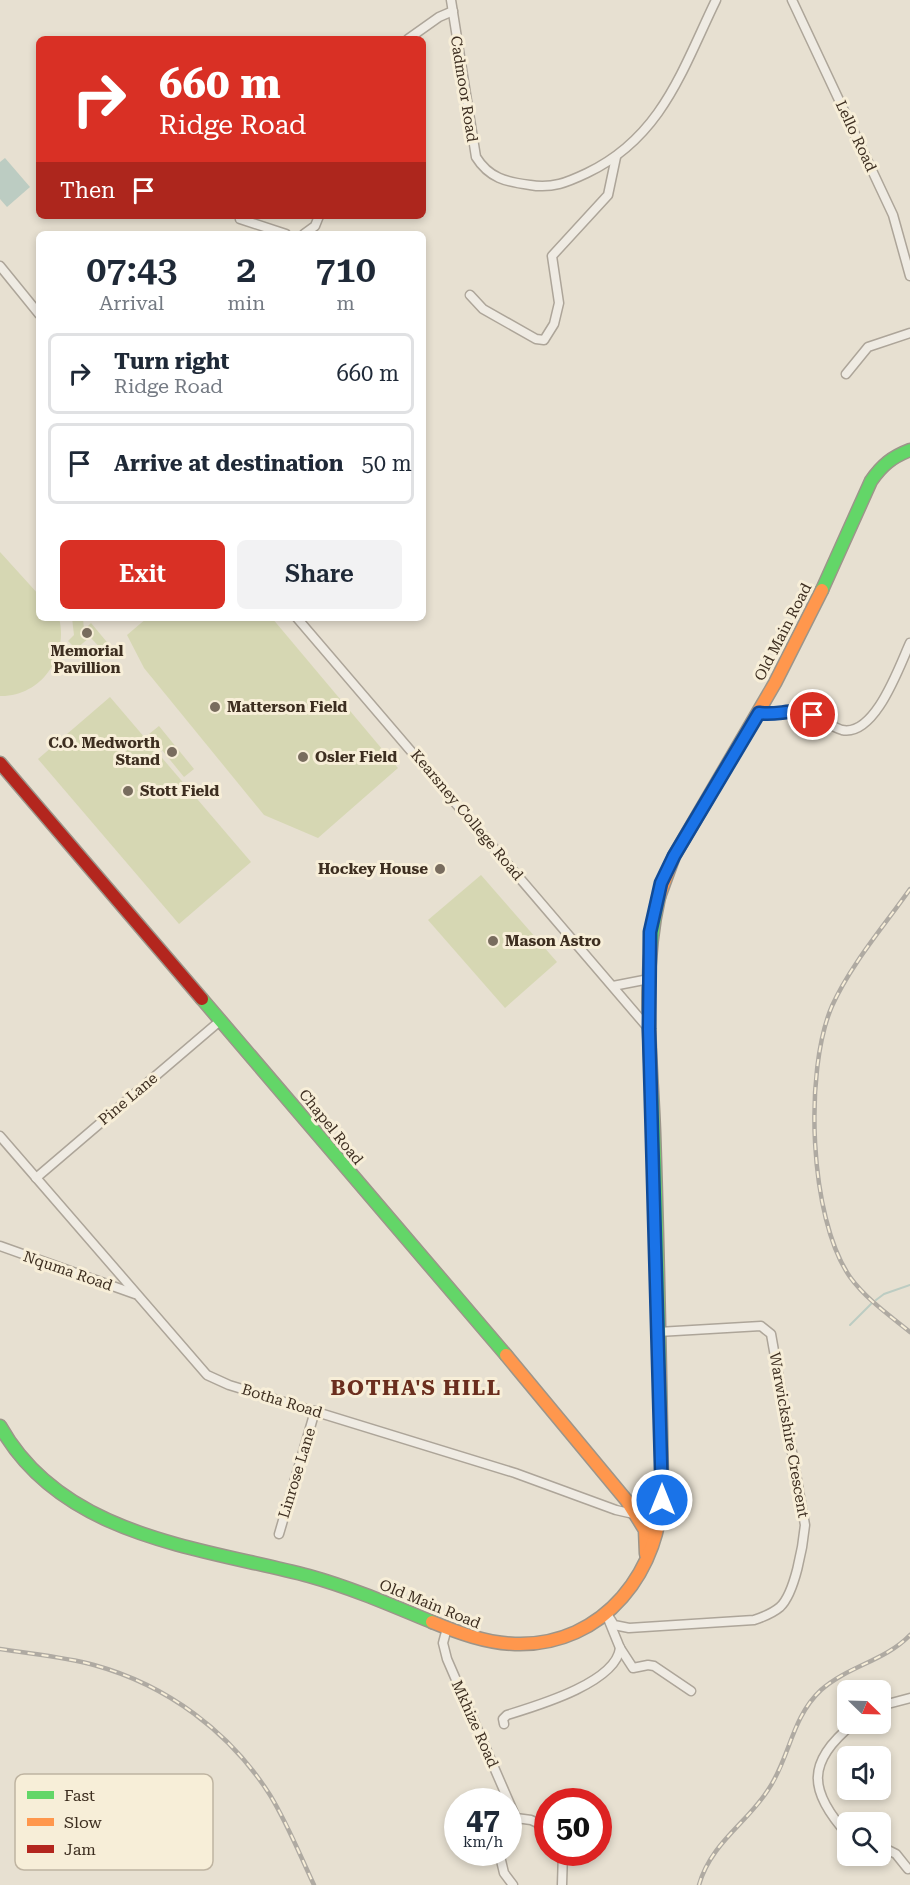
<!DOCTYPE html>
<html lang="en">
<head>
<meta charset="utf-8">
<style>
	body { margin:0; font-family:"Roboto Serif",serif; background:#f2f2f3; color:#1f2937; height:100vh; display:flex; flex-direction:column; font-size:22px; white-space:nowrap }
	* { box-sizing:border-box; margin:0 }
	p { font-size:20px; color:#747a83 }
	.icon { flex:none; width:33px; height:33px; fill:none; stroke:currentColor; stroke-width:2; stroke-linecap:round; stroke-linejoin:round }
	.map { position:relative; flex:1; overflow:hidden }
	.drawer { position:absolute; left:36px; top:231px; width:390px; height:390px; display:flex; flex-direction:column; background:#fff; border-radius:9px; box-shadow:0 3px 9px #0003 }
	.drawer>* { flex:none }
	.hud { position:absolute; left:36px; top:36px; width:390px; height:183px; border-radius:9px; box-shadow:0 3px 9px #0003; background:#d93025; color:#fff; overflow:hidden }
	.needle { width:39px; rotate:113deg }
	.controls { position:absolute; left:837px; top:1680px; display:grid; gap:12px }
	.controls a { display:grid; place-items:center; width:54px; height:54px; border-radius:9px; background:#fff; box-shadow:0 3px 9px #0003; font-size:30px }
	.speed { position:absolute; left:444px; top:1788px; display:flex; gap:12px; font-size:30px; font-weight:700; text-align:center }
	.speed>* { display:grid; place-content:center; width:78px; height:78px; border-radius:50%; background:#fff; box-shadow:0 3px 9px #0003; line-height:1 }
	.speed small { font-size:15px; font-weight:400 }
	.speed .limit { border:9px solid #d22; background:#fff; color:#111 }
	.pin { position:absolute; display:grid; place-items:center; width:51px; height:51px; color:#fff; margin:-26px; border:3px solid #fff; border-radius:50%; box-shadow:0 2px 6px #0007 }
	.me { position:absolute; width:66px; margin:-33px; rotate:0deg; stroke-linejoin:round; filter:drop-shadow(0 0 4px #0008) }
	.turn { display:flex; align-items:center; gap:21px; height:126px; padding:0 24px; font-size:27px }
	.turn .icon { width:78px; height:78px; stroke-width:2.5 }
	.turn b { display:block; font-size:42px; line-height:51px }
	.then { display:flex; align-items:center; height:57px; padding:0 24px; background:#0003; gap:12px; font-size:22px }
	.eta { display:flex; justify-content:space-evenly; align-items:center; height:102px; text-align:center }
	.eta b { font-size:36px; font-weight:600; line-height:42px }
	.button { display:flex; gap:12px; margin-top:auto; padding:12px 24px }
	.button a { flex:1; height:69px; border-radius:9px; background:#d93025; color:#fff; font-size:24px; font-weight:600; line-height:69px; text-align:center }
	.button a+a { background:#f2f2f3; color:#1f2937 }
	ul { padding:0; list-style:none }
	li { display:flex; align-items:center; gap:18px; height:81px; margin:0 12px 9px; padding:0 12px; border:3px solid #e0e1e3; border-radius:9px }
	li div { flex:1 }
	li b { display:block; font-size:22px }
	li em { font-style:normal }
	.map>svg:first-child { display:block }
	.green { fill:#d6d7b3 }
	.water { fill:#bcccc2 }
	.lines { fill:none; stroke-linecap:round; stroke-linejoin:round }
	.stream { stroke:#bcccc2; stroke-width:2 }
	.street-casing { stroke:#ada599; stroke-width:11 }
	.fast-casing { stroke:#9c958a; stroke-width:15 }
	.slow-casing { stroke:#9c958a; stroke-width:15 }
	.jam-casing { stroke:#9c958a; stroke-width:15 }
	.street { stroke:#efebe3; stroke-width:8 }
	.fast { stroke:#63d668; stroke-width:12 }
	.slow { stroke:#ff974d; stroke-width:12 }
	.jam { stroke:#b3261e; stroke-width:12 }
	.rail-casing { stroke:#afaaa2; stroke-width:4.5 }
	.rail { stroke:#f7eed8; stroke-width:2; stroke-dasharray:7; stroke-linecap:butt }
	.route-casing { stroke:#114b97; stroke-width:15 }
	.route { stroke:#1a73e8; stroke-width:10 }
	.poi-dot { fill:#786c5e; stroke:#f7eed8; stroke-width:2 }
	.labels { text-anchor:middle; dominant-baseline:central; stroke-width:6; stroke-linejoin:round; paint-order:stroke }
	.street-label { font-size:15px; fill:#3d2e20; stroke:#f7eed8 }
	.poi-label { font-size:15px; font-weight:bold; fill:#3d2e20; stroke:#f7eed8; text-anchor:start }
	.district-label { font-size:21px; font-weight:bold; letter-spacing:1.5px; fill:#6b2e1e; stroke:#f7eed8 }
	.key { fill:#f7eed8; stroke:#bfb4a1; stroke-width:1.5 }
	.key-label { font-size:16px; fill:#3d2e20 }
</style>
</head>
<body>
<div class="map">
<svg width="910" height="1885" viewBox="0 0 910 1885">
	<rect width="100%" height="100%" fill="#e7e0d1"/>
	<!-- green -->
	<g class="green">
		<path d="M0 552 39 595V618H59C69 656 41 697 0 696Z"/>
		<polygon points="72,618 83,618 84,630 91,623 111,647 105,653 90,637 76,649 68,641 74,635"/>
		<polygon points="147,618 272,618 398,768 318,838 264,815 144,668 127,635"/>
		<polygon points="110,697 251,862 179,924 38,759"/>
		<polygon points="159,726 194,769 184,777 149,734"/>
		<polygon points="481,875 557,962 505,1008 428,920"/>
	</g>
	<!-- water -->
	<polygon class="water" points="5,158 30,187 7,207 0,199 0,162"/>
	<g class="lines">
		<!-- stream -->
		<g class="stream">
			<polyline points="876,1300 884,1294 910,1285"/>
			<polyline points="850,1325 871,1304"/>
		</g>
		<defs>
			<g id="street">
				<path d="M451 0 476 157C489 178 506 182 530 185 552 189 568 182 587 173 662 137 682 70 716 0"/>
				<polyline points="792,0 893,215 910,276"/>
				<polyline points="408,39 439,17 453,11"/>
				<polyline points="240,219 286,234"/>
				<polyline points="304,234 315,226 319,216"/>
				<polyline points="0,266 39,314"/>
				<polyline points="470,295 483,309 536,339 544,340 554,324 559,303 552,256 608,195 616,157"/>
				<polyline points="846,374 868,347 910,333"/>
				<polyline points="297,618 648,1028"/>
				<path d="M759 713C775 716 786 708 800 710 816 712 827 726 842 730 875 737 899 667 910 643"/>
				<polyline points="613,986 649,979"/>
				<polyline points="0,1136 207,1375 229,1385 515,1473 616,1510 660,1520"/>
				<polyline points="36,1178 221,1020"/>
				<polyline points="0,1246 135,1294"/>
				<polyline points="279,1534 315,1411"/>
				<path d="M607 1614 614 1625 629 1628 754 1620C763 1617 773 1613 780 1607 795 1593 803 1546 805 1525L771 1334 761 1326 658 1332"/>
				<polyline points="609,1621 620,1648 633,1668 648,1665 654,1666 691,1691"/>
				<polyline points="447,1628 443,1643 447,1659 516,1818"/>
				<polyline points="880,1706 910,1698"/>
				<path d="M504 1724 503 1719 507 1715C536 1706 616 1683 620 1648"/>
				<polyline points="516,1818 531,1820 548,1828"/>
				<polyline points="508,1825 516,1818"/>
				<path d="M848 1835C808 1791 806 1762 853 1724"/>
				<polyline points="880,1846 896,1854 908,1869"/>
				<polyline points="499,1852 504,1873 513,1885"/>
				<polyline points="562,1885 563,1852"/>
			</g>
			<g id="fast">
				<path d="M822 590 871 481C882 465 892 457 910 450"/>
				<path d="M659 897C641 975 651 1053 654 1132 658 1250 660 1368 662 1486"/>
				<polyline points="202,999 506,1355"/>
				<path d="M0 1426C62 1537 199 1547 309 1576 352 1588 391 1605 432 1622"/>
			</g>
			<g id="slow">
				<polyline points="659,897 674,856 775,683 822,590"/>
				<polyline points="506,1355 627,1501 645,1530 646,1554"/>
				<path d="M432 1622C459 1633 486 1643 515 1644 604 1647 663 1569 662 1486"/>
			</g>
			<polyline id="jam" points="0,763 202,999"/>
		</defs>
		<!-- street casing -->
		<use href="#street" class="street-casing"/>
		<!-- fast casing -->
		<use href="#fast" class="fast-casing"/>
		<!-- slow casing -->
		<use href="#slow" class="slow-casing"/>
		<!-- jam casing -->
		<use href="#jam" class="jam-casing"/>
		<!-- street -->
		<use href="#street" class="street"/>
		<!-- fast -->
		<use href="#fast" class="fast"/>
		<!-- slow -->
		<use href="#slow" class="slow"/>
		<!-- jam -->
		<use href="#jam" class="jam"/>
		<defs>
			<g id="rail">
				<path d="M910 889C884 926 851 964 832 1006 804 1071 809 1218 850 1277 866 1299 889 1315 910 1332"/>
				<path d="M0 1649C31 1654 64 1657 94 1665 167 1685 230 1732 270 1795 287 1823 300 1855 314 1885"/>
				<path d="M699 1885C711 1843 746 1824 768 1790 790 1758 791 1718 821 1690 848 1666 885 1661 910 1635"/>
			</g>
		</defs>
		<!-- rail casing -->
		<use href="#rail" class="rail-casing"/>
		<!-- rail -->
		<use href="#rail" class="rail"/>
	</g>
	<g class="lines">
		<defs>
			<path id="route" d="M662 1500 649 1029 650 932 661 883 674 856 759 713C779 716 794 707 813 715"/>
		</defs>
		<!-- route casing -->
		<use href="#route" class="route-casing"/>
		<!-- route -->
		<use href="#route" class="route"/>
	</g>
	<!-- markers -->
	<g class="poi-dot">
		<circle cx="87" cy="633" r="6"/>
		<circle cx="215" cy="707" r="6"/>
		<circle cx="172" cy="752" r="6"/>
		<circle cx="303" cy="757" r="6"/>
		<circle cx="128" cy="791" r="6"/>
		<circle cx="440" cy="869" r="6"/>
		<circle cx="493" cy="941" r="6"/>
	</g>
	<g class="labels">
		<!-- street labels -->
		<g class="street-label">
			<text transform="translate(464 89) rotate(81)">Cadmoor Road</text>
			<text transform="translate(856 136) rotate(65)">Lello Road</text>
			<text transform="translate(783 632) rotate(-63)">Old Main Road</text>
			<text transform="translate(467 815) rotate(50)">Kearsney College Road</text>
			<text transform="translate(128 1099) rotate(-40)">Pine Lane</text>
			<text transform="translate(331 1127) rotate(51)">Chapel Road</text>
			<text transform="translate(68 1271) rotate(19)">Nquma Road</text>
			<text transform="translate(282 1401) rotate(17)">Botha Road</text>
			<text transform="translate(789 1435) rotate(80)">Warwickshire Crescent</text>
			<text transform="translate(297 1473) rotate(-73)">Linrose Lane</text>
			<text transform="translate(430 1604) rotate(22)">Old Main Road</text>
			<text transform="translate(475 1724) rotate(66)">Mkhize Road</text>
		</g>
		<!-- poi labels -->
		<g class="poi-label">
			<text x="87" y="651" text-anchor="middle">Memorial<tspan x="87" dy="17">Pavillion</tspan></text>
			<text x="227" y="707">Matterson Field</text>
			<text x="160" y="743" text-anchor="end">C.O. Medworth<tspan x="160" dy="17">Stand</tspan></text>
			<text x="315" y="757">Osler Field</text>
			<text x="140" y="791">Stott Field</text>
			<text x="428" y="869" text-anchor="end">Hockey House</text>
			<text x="505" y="941">Mason Astro</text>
		</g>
		<!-- district labels -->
		<g class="district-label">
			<text x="416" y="1388">BOTHA'S HILL</text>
		</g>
	</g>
	<!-- legend -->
	<rect x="15" y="1774" width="198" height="96" rx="9" class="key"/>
	<rect x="27" y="1791" width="27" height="8" fill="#63d668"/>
	<rect x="27" y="1818" width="27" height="8" fill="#ff974d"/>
	<rect x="27" y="1845" width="27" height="8" fill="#b3261e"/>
	<g class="key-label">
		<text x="64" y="1801">Fast</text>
		<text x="64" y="1828">Slow</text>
		<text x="64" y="1855">Jam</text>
	</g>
</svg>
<div class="controls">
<a><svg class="needle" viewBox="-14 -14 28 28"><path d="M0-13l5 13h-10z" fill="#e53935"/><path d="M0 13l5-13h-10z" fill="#747a83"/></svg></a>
<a><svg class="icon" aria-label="sound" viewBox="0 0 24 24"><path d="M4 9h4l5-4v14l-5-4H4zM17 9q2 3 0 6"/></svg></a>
<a><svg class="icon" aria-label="search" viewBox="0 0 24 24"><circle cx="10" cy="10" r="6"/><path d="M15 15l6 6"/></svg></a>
</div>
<div class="speed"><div>47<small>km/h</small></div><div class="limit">50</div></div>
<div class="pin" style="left:813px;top:715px;background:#d93025"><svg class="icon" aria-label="arrive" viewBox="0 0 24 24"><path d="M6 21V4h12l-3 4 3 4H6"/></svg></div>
<svg class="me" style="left:662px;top:1500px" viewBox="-20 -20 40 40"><circle r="17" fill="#1a73e8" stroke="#fff" stroke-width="3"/><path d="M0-11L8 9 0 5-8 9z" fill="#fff"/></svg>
<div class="hud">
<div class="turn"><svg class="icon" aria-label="right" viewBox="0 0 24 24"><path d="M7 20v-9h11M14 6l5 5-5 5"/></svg><div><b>660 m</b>Ridge Road</div></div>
<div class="then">Then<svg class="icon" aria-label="arrive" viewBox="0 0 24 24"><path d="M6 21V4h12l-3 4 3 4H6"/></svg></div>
</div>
<section class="drawer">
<div class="eta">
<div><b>07:43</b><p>Arrival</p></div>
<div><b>2</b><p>min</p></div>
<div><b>710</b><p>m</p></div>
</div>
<ul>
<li><svg class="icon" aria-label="right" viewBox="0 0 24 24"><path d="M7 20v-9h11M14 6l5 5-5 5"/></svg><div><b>Turn right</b><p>Ridge Road</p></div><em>660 m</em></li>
<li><svg class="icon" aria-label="arrive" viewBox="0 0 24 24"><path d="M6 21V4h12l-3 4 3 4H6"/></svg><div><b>Arrive at destination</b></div><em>50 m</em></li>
</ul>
<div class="button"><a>Exit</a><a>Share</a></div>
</section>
</div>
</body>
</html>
